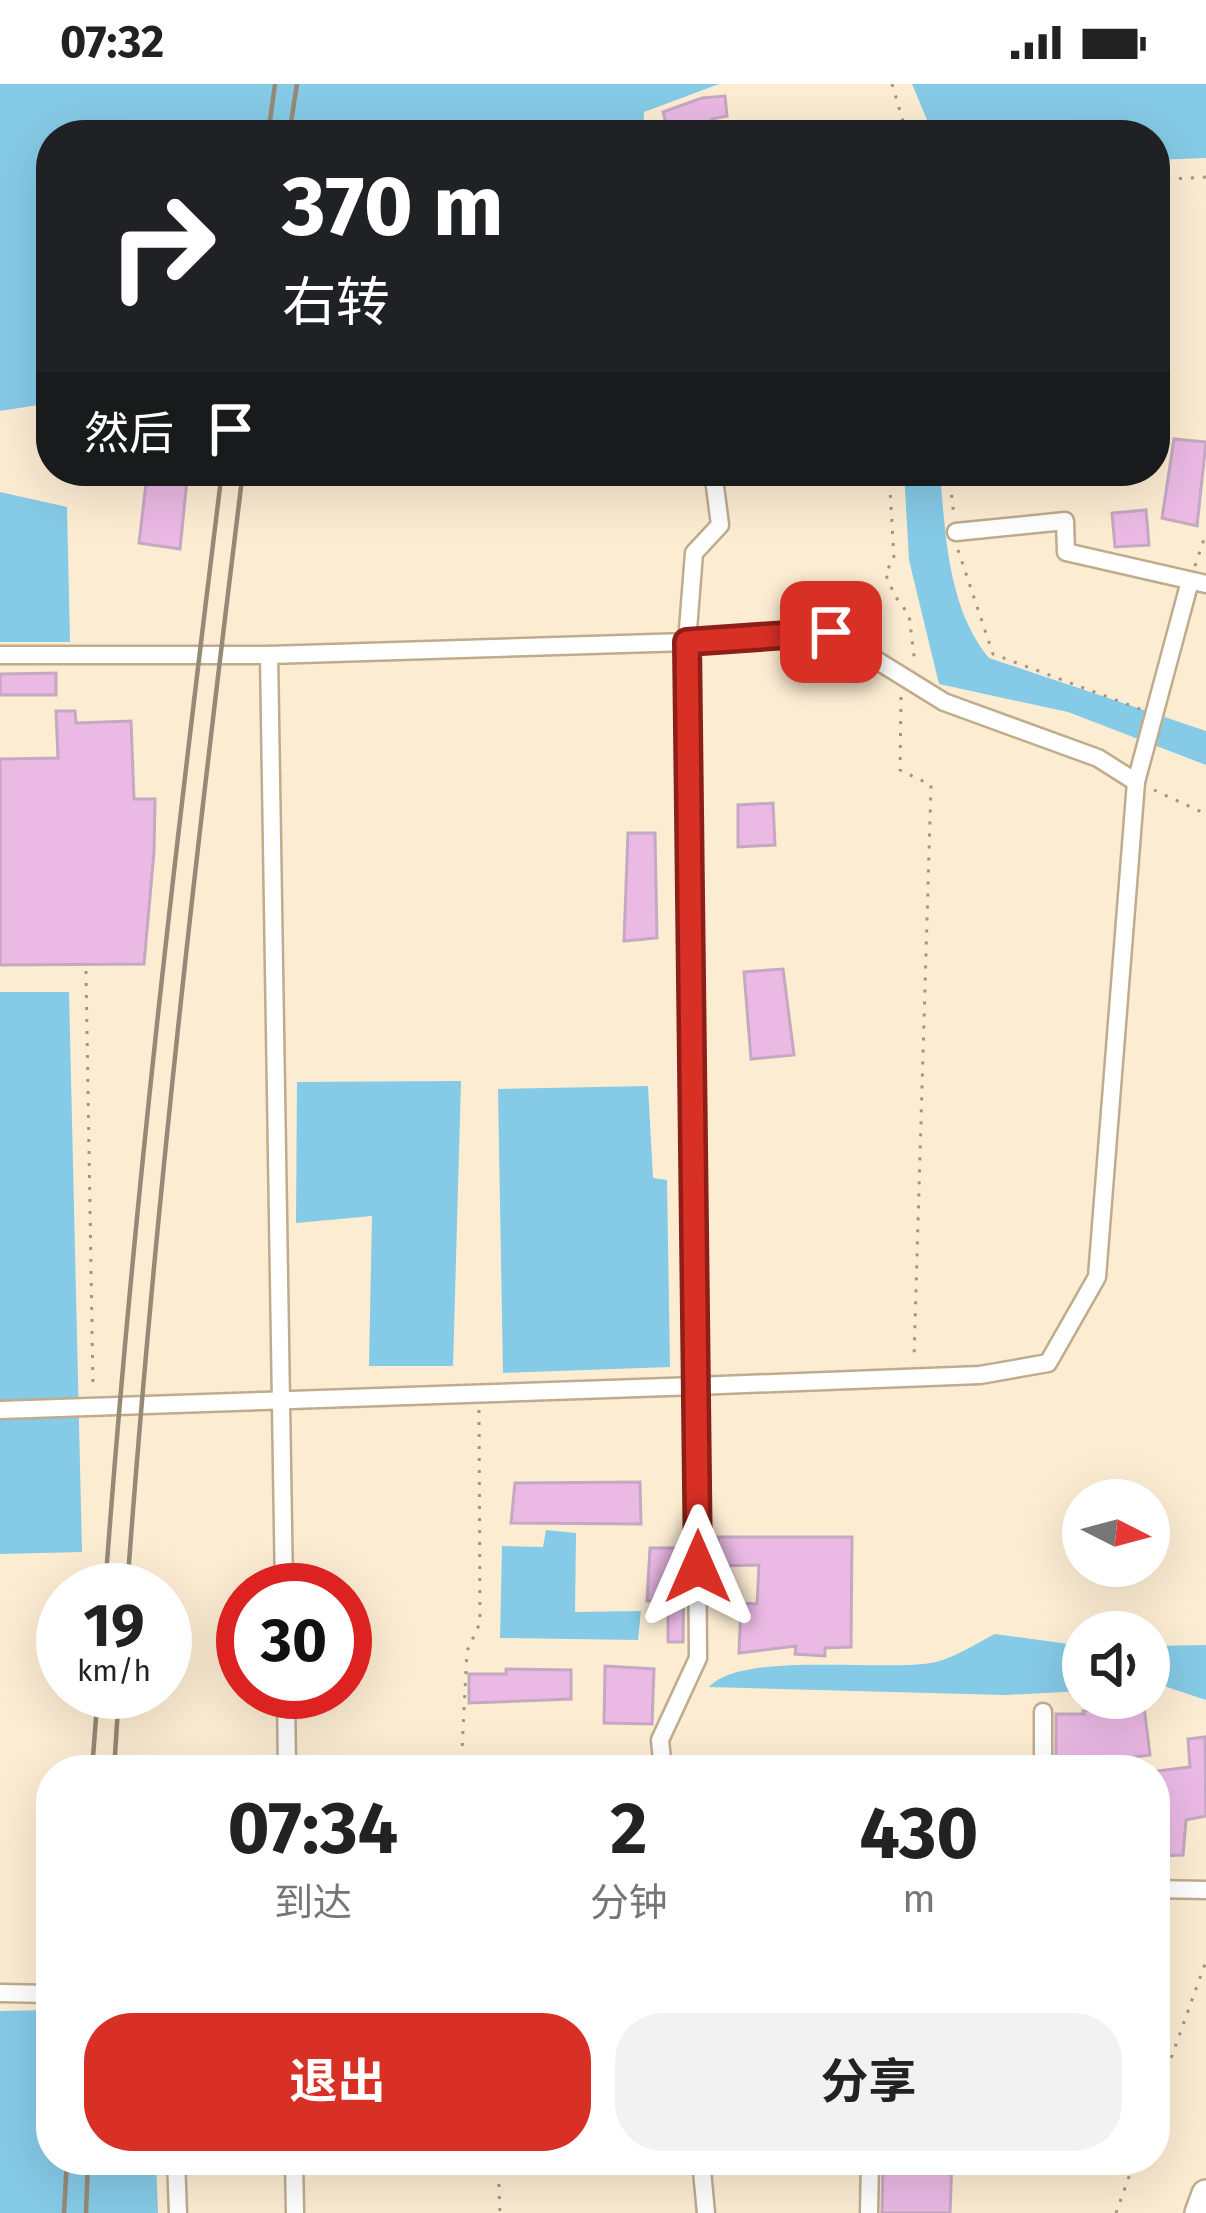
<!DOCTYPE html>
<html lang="zh">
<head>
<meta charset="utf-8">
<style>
	body { margin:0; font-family:"Fira Sans","Noto Sans SC",sans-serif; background:#f2f2f2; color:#222; height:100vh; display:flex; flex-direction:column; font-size:45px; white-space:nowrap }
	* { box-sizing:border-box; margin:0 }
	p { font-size:39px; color:#767676 }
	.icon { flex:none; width:66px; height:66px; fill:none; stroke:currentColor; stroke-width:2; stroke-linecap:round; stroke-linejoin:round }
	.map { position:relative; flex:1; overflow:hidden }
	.panel { position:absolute; left:36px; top:1671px; width:1134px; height:420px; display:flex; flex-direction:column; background:#fff; border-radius:48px; box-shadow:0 12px 48px #0002 }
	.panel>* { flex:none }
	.banner { position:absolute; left:36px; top:36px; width:1134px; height:366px; border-radius:48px; box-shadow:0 12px 48px #0002; background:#202124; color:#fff; overflow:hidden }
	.needle { width:78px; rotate:96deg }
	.controls { position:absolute; left:1062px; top:1395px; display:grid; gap:24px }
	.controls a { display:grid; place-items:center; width:108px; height:108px; border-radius:50%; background:#fff; box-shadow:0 12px 48px #0002; font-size:60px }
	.speed { position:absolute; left:36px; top:1479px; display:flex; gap:24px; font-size:60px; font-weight:700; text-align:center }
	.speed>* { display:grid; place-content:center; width:156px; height:156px; border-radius:50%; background:#fff; box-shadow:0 12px 48px #0002; line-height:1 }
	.speed small { font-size:30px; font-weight:400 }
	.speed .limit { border:18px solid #d22; background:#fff; color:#111 }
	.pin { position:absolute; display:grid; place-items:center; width:102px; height:102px; color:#fff; margin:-51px; border-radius:24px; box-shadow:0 6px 18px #0006 }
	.me { position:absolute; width:132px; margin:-66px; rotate:0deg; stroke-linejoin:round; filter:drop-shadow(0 0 9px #0008) }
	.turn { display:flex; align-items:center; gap:42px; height:252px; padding:0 48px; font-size:54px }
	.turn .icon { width:156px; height:156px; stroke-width:2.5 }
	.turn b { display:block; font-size:84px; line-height:102px }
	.then { display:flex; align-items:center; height:114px; padding:0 48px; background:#0003; gap:24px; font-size:45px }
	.eta { display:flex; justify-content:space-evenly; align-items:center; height:204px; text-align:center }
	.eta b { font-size:72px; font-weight:700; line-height:84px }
	.action { display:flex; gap:24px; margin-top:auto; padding:24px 48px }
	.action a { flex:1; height:138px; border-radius:48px; background:#d93025; color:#fff; font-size:48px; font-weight:700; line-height:138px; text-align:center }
	.action a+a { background:#f2f2f2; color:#222 }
	.status { display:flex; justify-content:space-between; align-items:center; height:84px; padding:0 60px; background:#fff; direction:ltr }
	.status svg { height:33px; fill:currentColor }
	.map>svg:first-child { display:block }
	.water { fill:#85cae6 }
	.building { fill:#eab9e4; stroke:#c5a8c1; stroke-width:3 }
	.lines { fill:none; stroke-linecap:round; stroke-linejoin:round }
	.minor-casing { stroke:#beac8d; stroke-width:21 }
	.primary-casing { stroke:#beac8d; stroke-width:32 }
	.path { stroke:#a29682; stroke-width:3; stroke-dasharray:3 9; stroke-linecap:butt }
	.minor { stroke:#fff; stroke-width:16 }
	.primary { stroke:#fff; stroke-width:27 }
	.rail { stroke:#968a76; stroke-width:4.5 }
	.route-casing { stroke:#8d1f18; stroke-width:30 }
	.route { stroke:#d93025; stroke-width:21 }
</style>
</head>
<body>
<div class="status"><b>07:32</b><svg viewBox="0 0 49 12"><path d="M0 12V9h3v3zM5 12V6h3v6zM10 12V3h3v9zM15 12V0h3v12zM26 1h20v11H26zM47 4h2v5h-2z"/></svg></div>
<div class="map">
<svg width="1206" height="2129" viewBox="0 0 1206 2129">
	<rect width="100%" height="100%" fill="#fcecd2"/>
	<!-- water -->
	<g class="water">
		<polygon points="0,0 719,0 644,28 643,51 51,51 51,319 0,327"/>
		<polygon points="912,0 1206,0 1206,74 1155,76 1155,51 929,51 930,43"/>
		<path d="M904 387H940C945 449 948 525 989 574L1206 647V681L1068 628 939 600 909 476Z"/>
		<polygon points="0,408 67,423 70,558 0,558"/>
		<polygon points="0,908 69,908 82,1468 0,1470"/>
		<polygon points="461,997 453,1282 369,1282 372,1132 296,1139 297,998"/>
		<polygon points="648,1002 653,1094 667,1096 670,1283 503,1289 498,1005"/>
		<polygon points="546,1446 576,1449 575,1528 641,1527 638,1556 500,1554 502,1462 543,1463"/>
		<path d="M995 1550 1083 1562V1607L1005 1611 709 1603C743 1566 885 1589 936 1578 956 1573 977 1559 995 1550Z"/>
		<polygon points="1206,1561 1206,1616 1164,1602 1149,1603 1149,1562"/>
		<polygon points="51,1926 51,2076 156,2076 158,2129 0,2129 0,1927"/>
	</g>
	<!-- building -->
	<g class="building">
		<polygon points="725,12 727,32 712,35 716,49 669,51 663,28 702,14"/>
		<polygon points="1174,355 1206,358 1197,442 1162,434"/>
		<polygon points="147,391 187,396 180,465 139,459"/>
		<polygon points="1146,426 1149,461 1115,463 1112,429"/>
		<polygon points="56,589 56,611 0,611 0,590"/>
		<polygon points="56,627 75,627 76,639 131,637 134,715 155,715 154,768 144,880 0,881 0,675 58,674"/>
		<polygon points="773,719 775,761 738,763 738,721"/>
		<polygon points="628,749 655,749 657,854 624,857"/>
		<polygon points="783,885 794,971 751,975 744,888"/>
		<polygon points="640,1398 641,1440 511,1439 515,1399"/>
		<polygon points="718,1453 852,1453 851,1563 825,1564 825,1572 795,1570 796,1562 739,1569 741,1519 757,1520 759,1481 718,1482"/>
		<polygon points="650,1464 684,1464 683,1558 668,1558 668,1516 647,1517"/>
		<polygon points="605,1582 654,1585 652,1640 604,1639"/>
		<polygon points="506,1585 571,1586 571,1615 469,1619 469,1590 506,1590"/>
		<polygon points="1113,1623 1144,1623 1150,1671 1113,1676 1113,1682 1056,1684 1056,1630 1084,1630 1083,1627"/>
		<polygon points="1205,1653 1206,1732 1186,1736 1183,1771 1158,1772 1157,1687 1190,1683 1188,1655"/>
		<polygon points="883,2076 952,2076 950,2129 882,2129"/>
	</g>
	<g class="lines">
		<defs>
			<g id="minor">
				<polyline points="956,448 1065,437 1066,468 1206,500"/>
				<polyline points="0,571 269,571 687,558 694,469 720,441 713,387"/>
				<polyline points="269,571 284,1506"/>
				<polyline points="0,1326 696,1302 687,558 831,548 944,618 1098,674 1136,698"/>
				<polyline points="286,1608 287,1686"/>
				<polyline points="663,1686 660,1656 698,1574 696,1302 980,1291 1048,1279 1097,1193 1136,698 1190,497"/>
				<polyline points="1043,1686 1043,1628"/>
				<polyline points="1155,1805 1206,1806"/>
				<polyline points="0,1909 51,1910"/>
				<polyline points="176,2076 178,2129"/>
				<polyline points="294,2076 295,2129"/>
				<polyline points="701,2076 706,2129"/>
				<polyline points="869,2129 870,2076"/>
			</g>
			<polyline id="primary" points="1199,2129 1206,2110"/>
		</defs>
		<!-- minor casing -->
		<use href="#minor" class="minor-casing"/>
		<!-- primary casing -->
		<use href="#primary" class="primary-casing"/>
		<!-- path -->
		<g class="path">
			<polyline points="892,0 907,51"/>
			<polyline points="1155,96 1206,93"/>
			<polyline points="889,387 894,475 885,489 895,512 909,531 915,580"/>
			<polyline points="949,387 954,433"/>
			<polyline points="958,466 993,570 1140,625"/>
			<polyline points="1195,482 1206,449"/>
			<polyline points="901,613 900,686 931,701 914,1274"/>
			<polyline points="1154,706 1206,730"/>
			<polyline points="86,887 93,1303"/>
			<polyline points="875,1683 875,1686"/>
			<polyline points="461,1686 467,1567 480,1539 479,1325"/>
			<polyline points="1155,2019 1206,1877"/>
			<polyline points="498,2076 500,2129"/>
			<polyline points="1116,2129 1135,2076"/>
		</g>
		<!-- minor -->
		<use href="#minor" class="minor"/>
		<!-- primary -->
		<use href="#primary" class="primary"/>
		<!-- rail -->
		<g class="rail">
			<polyline points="268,51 275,0"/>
			<polyline points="289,51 297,0"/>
			<path d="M105 1506C132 1132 176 759 222 387"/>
			<path d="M127 1506C154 1132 197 759 243 387"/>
			<polyline points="92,1686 98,1608"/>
			<polyline points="114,1686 119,1608"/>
			<polyline points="64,2129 67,2076"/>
			<polyline points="86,2129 88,2076"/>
		</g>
	</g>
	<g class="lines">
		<defs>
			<polyline id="route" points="698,1483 687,558 831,548"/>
		</defs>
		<!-- route casing -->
		<use href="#route" class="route-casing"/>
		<!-- route -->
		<use href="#route" class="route"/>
	</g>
</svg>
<div class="controls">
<a><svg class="needle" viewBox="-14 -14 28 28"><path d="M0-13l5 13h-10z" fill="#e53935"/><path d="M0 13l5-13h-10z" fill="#767676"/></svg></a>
<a><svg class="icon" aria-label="sound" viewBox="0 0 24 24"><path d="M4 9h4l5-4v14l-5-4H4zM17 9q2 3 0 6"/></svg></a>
</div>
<div class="speed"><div>19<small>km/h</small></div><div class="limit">30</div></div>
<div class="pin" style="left:831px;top:548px;background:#d93025"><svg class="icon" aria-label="arrive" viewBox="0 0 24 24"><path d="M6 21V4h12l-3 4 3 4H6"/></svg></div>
<svg class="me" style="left:698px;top:1483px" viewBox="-20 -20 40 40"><path d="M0-17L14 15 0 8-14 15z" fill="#d93025" stroke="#fff" stroke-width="4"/></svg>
<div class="banner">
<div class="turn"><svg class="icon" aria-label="right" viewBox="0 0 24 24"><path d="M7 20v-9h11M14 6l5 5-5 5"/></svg><div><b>370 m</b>右转</div></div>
<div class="then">然后<svg class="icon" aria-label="arrive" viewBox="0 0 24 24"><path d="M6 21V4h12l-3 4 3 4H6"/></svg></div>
</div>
<section class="panel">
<div class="eta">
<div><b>07:34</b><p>到达</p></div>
<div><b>2</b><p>分钟</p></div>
<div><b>430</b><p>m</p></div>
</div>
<div class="action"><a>退出</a><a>分享</a></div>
</section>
</div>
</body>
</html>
